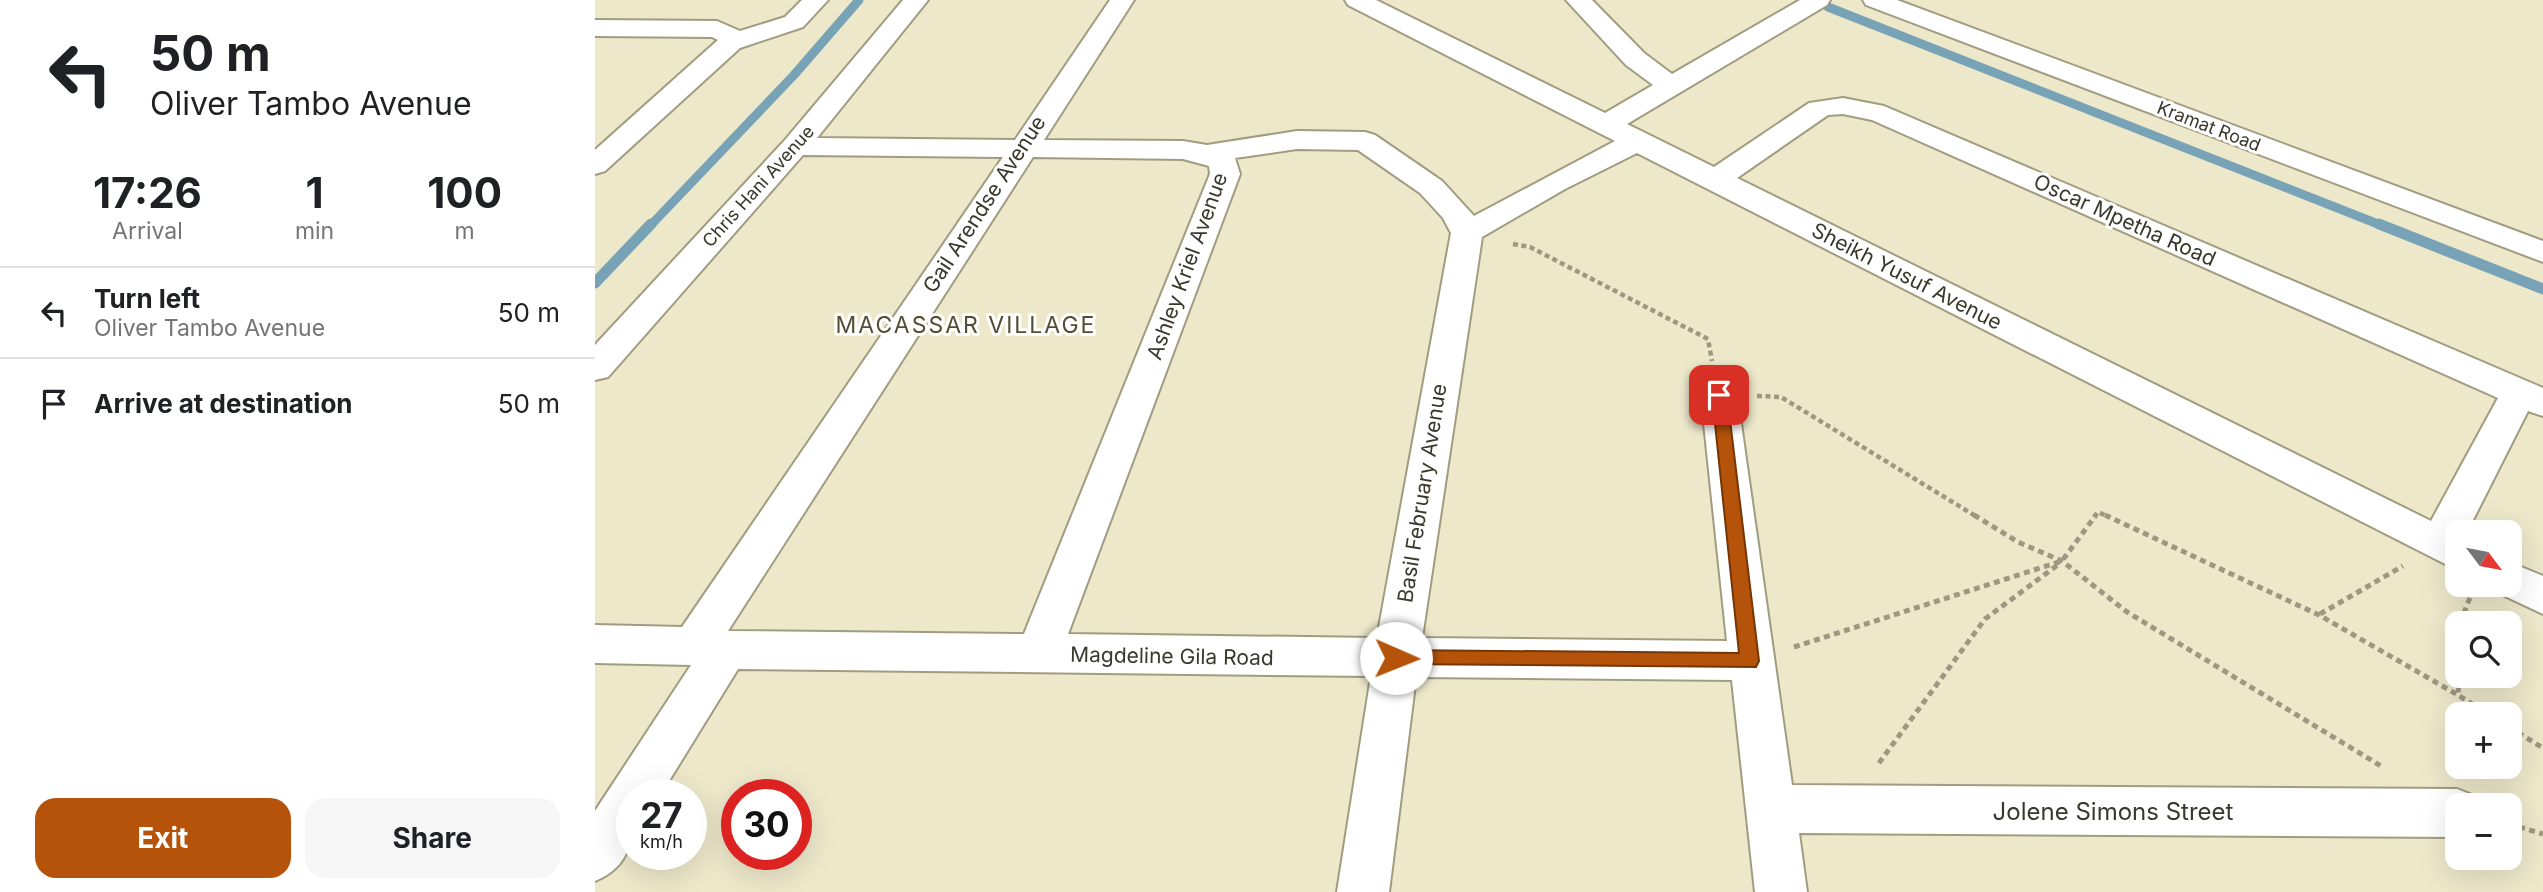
<!DOCTYPE html>
<html lang="en">
<head>
<meta charset="utf-8">
<style>
	body { margin:0; font-family:Inter,sans-serif; background:#f6f6f6; color:#202124; height:100vh; display:flex; flex-direction:column; font-size:26px; white-space:nowrap }
	* { box-sizing:border-box; margin:0 }
	p { font-size:23px; color:#757577 }
	.icon { flex:none; width:38px; height:38px; fill:none; stroke:currentColor; stroke-width:2; stroke-linecap:round; stroke-linejoin:round }
	.map { position:relative; flex:1; overflow:hidden }
	.details { display:flex; flex-direction:column; background:#fff; width:595px }
	.details>* { flex:none }
	.banner { background:#fff; color:#202124; overflow:hidden }
	.needle { width:46px; rotate:122deg }
	.buttons { position:absolute; left:1850px; top:520px; display:grid; gap:14px }
	.buttons a { display:grid; place-items:center; width:77px; height:77px; border-radius:14px; background:#fff; box-shadow:0 7px 28px #0002; font-size:35px }
	.speed { position:absolute; left:21px; top:779px; display:flex; gap:14px; font-size:35px; font-weight:700; text-align:center }
	.speed>* { display:grid; place-content:center; width:91px; height:91px; border-radius:50%; background:#fff; box-shadow:0 7px 28px #0002; line-height:1 }
	.speed small { font-size:18px; font-weight:400 }
	.speed .limit { border:10px solid #d22; background:#fff; color:#111 }
	.pin { position:absolute; display:grid; place-items:center; width:60px; height:60px; color:#fff; margin:-30px; border-radius:14px; box-shadow:0 4px 10px #0006 }
	.me { position:absolute; width:77px; margin:-38px; rotate:91deg; stroke-linejoin:round; filter:drop-shadow(0 0 5px #0008) }
	.turn { display:flex; align-items:center; gap:24px; height:147px; padding:0 35px; font-size:32px }
	.turn .icon { width:91px; height:91px; stroke-width:2.5 }
	.turn b { display:block; font-size:49px; line-height:60px }
	.eta { display:flex; justify-content:space-evenly; align-items:center; height:119px; text-align:center }
	.eta b { font-size:42px; font-weight:700; line-height:49px }
	.action { display:flex; gap:14px; margin-top:auto; padding:14px 35px }
	.action a { flex:1; height:80px; border-radius:21px; background:#b45309; color:#fff; font-size:28px; font-weight:700; line-height:80px; text-align:center }
	.action a+a { background:#f6f6f6; color:#202124 }
	ul { padding:0; list-style:none }
	li { display:flex; align-items:center; gap:21px; height:91px; padding:0 35px; border-top:2px solid #e0e0e0 }
	li div { flex:1 }
	li b { display:block; font-size:26px }
	li em { font-style:normal }
	main { display:flex; flex:1; min-height:0 }
	.map>svg:first-child { display:block }
	.lines { fill:none; stroke-linecap:round; stroke-linejoin:round }
	.stream-far1 { stroke:#78a3b7; stroke-width:9 }
	.stream { stroke:#78a3b7; stroke-width:11 }
	.street-casing { stroke:#a19c80; stroke-width:4 }
	.secondary-casing { stroke:#a19c80; stroke-width:4 }
	.path-far1 { stroke:#9c9882; stroke-width:4.5; stroke-dasharray:5 3.5; stroke-linecap:butt }
	.path { stroke:#9c9882; stroke-width:5; stroke-dasharray:6 4.5; stroke-linecap:butt }
	.street { fill:#fff; fill-rule:evenodd }
	.secondary { fill:#fff; fill-rule:evenodd }
	.route { fill:#b45309; stroke:#753606; stroke-width:2 }
	.labels { text-anchor:middle; dominant-baseline:central; stroke-width:6; stroke-linejoin:round; paint-order:stroke }
	.far-street-label { font-size:18px; fill:#3a382c; stroke:#fff }
	.street-label { font-size:21px; fill:#3a382c; stroke:#fff }
	.neighbourhood-label { font-size:23px; letter-spacing:2px; fill:#524d33; stroke:#fff }
	.near-street-label { font-size:24px; fill:#3a382c; stroke:#fff }
</style>
</head>
<body>
<main>
<section class="details">
<div class="banner">
<div class="turn"><svg class="icon" aria-label="left" viewBox="0 0 24 24"><path d="M17 20v-9H6M10 6l-5 5 5 5"/></svg><div><b>50 m</b>Oliver Tambo Avenue</div></div>
</div>
<div class="eta">
<div><b>17:26</b><p>Arrival</p></div>
<div><b>1</b><p>min</p></div>
<div><b>100</b><p>m</p></div>
</div>
<ul>
<li><svg class="icon" aria-label="left" viewBox="0 0 24 24"><path d="M17 20v-9H6M10 6l-5 5 5 5"/></svg><div><b>Turn left</b><p>Oliver Tambo Avenue</p></div><em>50 m</em></li>
<li><svg class="icon" aria-label="arrive" viewBox="0 0 24 24"><path d="M6 21V4h12l-3 4 3 4H6"/></svg><div><b>Arrive at destination</b></div><em>50 m</em></li>
</ul>
<div class="action"><a>Exit</a><a>Share</a></div>
</section>
<div class="map">
<svg width="1948" height="892" viewBox="0 0 1948 892">
	<rect width="100%" height="100%" fill="#ede8ca"/>
	<g class="lines">
		<!-- stream-far1 -->
		<g class="stream-far1">
			<polyline points="1233,7 1788,226"/>
			<polyline points="55,226 199,75 264,0"/>
		</g>
		<!-- stream -->
		<g class="stream">
			<polyline points="1784,224 1948,289"/>
			<polyline points="0,283 56,224"/>
		</g>
		<defs>
			<g id="street">
				<polygon points="207,0 233,0 208,27 145,48 10,171 0,174 0,150 123,40 117,37 0,36 0,20 122,21 145,31 190,17"/>
				<path d="M308 0H333L222 138 420 140 515 0H539L449 140 588 141 612 145 702 131 770 132 780 135 847 181 879 216 1020 141 753 5 750 0H781L1010 113 1058 85 1031 65 971 0H997L1049 53 1077 74 1205 0H1235L1232 5 1032 124 1119 167 1214 103 1248 98 1289 106 1948 388V416L1933 411 1872 532H1862V570L1042 153 970 189 887 237 827 638 1132 641 1106 395 1111 386 1124 382 1137 386 1142 395 1197 785 1862 789 1880 796 1884 805H1862V837L1204 833 1212 892H1160L1137 680 821 677 794 892H742L776 676 143 669 66 794H37C37 833 41 864 0 881V811L96 665 0 663V625L87 627 408 157 208 155 13 377 0 380V345L190 140ZM1248 114 1277 120 1903 398 1836 521 1142 178 1233 115ZM702 149 763 150 825 193 848 218 856 233 782 638 473 634 645 174 640 158ZM438 157 588 159 614 166 615 174 429 634 133 631Z"/>
				<polygon points="1914,562 1948,576 1948,614 1899,591 1895,584 1914,584"/>
			</g>
			<polygon id="secondary" points="1268,0 1302,0 1948,241 1948,262 1271,5"/>
		</defs>
		<!-- street casing -->
		<use href="#street" class="street-casing"/>
		<!-- secondary casing -->
		<use href="#secondary" class="secondary-casing"/>
		<!-- path-far1 -->
		<g class="path-far1">
			<polyline points="918,244 935,247 1113,339 1117,361"/>
			<polyline points="1162,396 1186,397 1382,517"/>
			<polyline points="1499,517 1503,512 1514,517"/>
		</g>
		<!-- path -->
		<g class="path">
			<polyline points="1379,515 1423,542 1467,561 1532,612 1786,766"/>
			<polyline points="1510,515 1724,615 1863,695"/>
			<polyline points="1725,614 1808,566"/>
			<polyline points="1865,623 1876,595"/>
			<polyline points="1199,647 1467,561 1501,515"/>
			<polyline points="1864,676 1863,695 1893,714"/>
			<polyline points="1914,727 1948,748"/>
			<polyline points="1284,763 1390,619 1464,564"/>
			<polyline points="1914,824 1948,834"/>
		</g>
		<!-- street -->
		<use href="#street" class="street"/>
		<!-- secondary -->
		<use href="#secondary" class="secondary"/>
	</g>
	<!-- route -->
	<polygon class="route" points="1124,389 1132,395 1164,661 1161,667 794,664 791,658 794,652 801,650 1144,653 1117,395"/>
	<g class="labels">
		<!-- far-street labels -->
		<g class="far-street-label">
			<text transform="translate(1614 126) rotate(21)">Kramat Road</text>
			<text transform="translate(163 186) rotate(-48)">Chris Hani Avenue</text>
		</g>
		<!-- street labels -->
		<g class="street-label">
			<text transform="translate(389 204) rotate(-57)">Gail Arendse Avenue</text>
			<text transform="translate(1530 220) rotate(24)">Oscar Mpetha Road</text>
			<text transform="translate(592 266) rotate(-70)">Ashley Kriel Avenue</text>
			<text transform="translate(1312 276) rotate(27)">Sheikh Yusuf Avenue</text>
			<text transform="translate(827 493) rotate(-81)">Basil February Avenue</text>
			<text transform="translate(577 656) rotate(1)">Magdeline Gila Road</text>
		</g>
		<!-- neighbourhood labels -->
		<g class="neighbourhood-label">
			<text x="371" y="325">MACASSAR VILLAGE</text>
		</g>
		<!-- near-street labels -->
		<g class="near-street-label">
			<text x="1518" y="811">Jolene Simons Street</text>
		</g>
	</g>
</svg>
<div class="buttons">
<a><svg class="needle" viewBox="-14 -14 28 28"><path d="M0-13l5 13h-10z" fill="#e53935"/><path d="M0 13l5-13h-10z" fill="#757577"/></svg></a>
<a><svg class="icon" aria-label="search" viewBox="0 0 24 24"><circle cx="10" cy="10" r="6"/><path d="M15 15l6 6"/></svg></a>
<a>+</a>
<a>−</a>
</div>
<div class="speed"><div>27<small>km/h</small></div><div class="limit">30</div></div>
<div class="pin" style="left:1124px;top:395px;background:#d93025"><svg class="icon" aria-label="arrive" viewBox="0 0 24 24"><path d="M6 21V4h12l-3 4 3 4H6"/></svg></div>
<svg class="me" style="left:801px;top:658px" viewBox="-20 -20 40 40"><circle r="19" fill="#fff"/><path d="M0-13L10 11 0 6-10 11z" fill="#b45309"/></svg>
</div>
</main>
</body>
</html>
